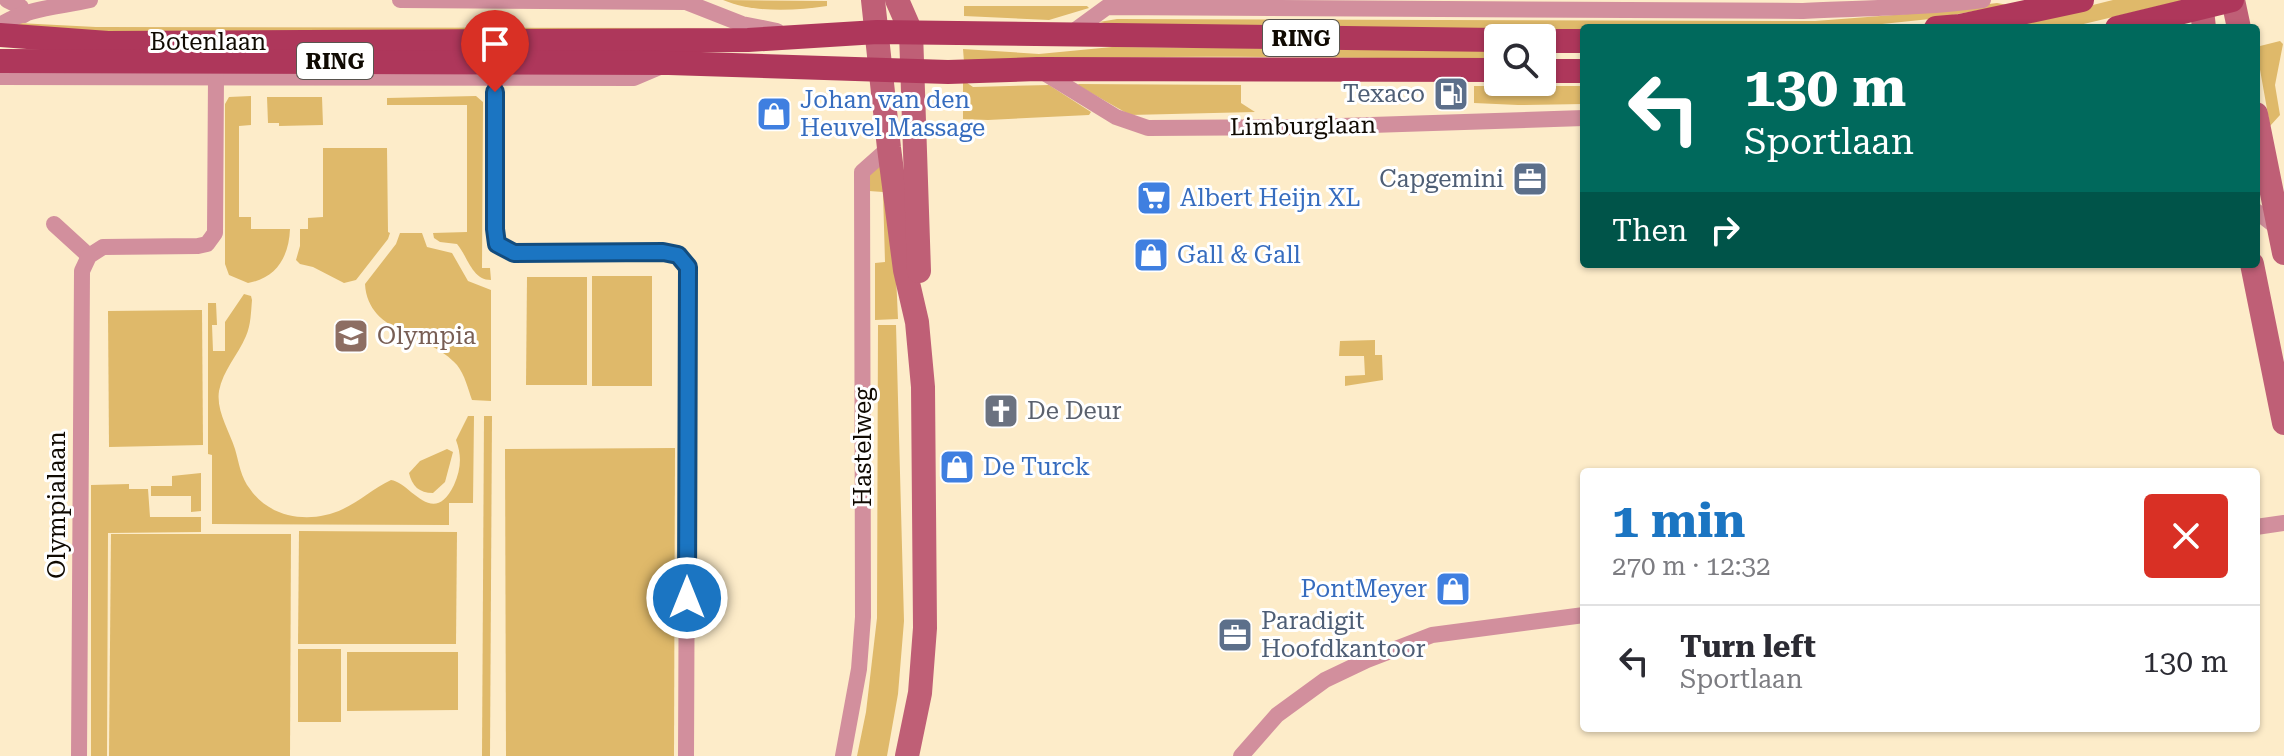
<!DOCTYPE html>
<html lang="en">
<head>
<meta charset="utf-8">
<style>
	body { margin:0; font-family:"Roboto Serif",serif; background:#f7f7f7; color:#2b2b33; height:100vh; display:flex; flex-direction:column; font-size:30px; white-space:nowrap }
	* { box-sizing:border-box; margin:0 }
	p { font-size:26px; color:#7c7c81 }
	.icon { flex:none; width:44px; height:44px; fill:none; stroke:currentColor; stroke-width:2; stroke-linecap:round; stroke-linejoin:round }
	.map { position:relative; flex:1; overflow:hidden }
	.panel { position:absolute; left:1580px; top:468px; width:680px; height:264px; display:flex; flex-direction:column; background:#fff; border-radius:8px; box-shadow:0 2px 6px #0004 }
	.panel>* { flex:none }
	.top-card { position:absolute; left:1580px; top:24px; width:680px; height:244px; border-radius:8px; box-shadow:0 2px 6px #0004; background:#00695c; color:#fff; overflow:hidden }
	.buttons { position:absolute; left:1484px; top:24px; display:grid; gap:16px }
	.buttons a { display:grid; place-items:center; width:72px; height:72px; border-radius:8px; background:#fff; box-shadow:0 2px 6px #0004; font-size:40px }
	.pin { position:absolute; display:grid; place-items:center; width:68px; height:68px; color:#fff; margin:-82px -34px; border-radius:50% 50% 50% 0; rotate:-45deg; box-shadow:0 0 8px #0007 }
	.pin .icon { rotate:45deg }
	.me { position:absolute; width:88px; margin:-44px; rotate:0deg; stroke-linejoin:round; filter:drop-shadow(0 0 6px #0008) }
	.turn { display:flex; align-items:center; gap:28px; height:168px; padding:0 32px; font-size:36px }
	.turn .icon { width:104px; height:104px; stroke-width:2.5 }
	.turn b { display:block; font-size:56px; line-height:68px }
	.then { display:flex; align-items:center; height:76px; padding:0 32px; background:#0003; gap:16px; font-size:30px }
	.round { display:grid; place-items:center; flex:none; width:84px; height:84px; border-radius:8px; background:#f7f7f7 }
	.summary { display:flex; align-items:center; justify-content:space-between; height:136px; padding:0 32px }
	h1 { font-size:48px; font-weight:700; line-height:60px; color:#1b75c2 }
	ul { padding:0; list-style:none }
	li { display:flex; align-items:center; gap:24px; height:112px; padding:0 32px; border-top:2px solid #e1e1e2 }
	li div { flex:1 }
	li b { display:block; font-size:30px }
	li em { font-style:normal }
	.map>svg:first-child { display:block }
	.green { fill:#dfb96a }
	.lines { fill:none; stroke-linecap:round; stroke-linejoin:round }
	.street { stroke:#d28f9d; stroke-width:16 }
	.secondary { stroke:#bf5f76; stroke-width:24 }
	.primary { stroke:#ae375b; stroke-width:24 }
	.route-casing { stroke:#124c7e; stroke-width:20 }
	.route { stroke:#1b75c2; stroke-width:14 }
	.labels { text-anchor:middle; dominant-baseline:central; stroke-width:6; stroke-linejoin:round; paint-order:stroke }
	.shield { fill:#fff; stroke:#58544e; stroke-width:2 }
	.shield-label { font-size:22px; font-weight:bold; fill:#100a02 }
	.street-label { font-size:24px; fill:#100a02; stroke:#fff }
	.service-label { font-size:24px; fill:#4e5e75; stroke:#fff; text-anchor:end }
	.shop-label { font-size:24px; fill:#366cbe; stroke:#fff; text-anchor:start }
	.education-label { font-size:24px; fill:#785e54; stroke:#fff; text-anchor:start }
	.worship-label { font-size:24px; fill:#5b616d; stroke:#fff; text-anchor:start }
</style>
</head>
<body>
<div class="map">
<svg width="2284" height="756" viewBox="0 0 2284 756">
	<rect width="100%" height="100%" fill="#fdecc9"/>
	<!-- green -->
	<g class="green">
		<path d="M723 0 827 1V6C794 11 754 13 723 0Z"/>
		<polygon points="2113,0 2184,0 2067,28 1999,28"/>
		<polygon points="1997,3 2008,5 1930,19 1844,28 1584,28 1584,31 1136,29 1099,22 1117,19 1815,21 1907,14"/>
		<polygon points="964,6 1087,6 1089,8 1049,20 964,16"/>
		<polygon points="18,23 96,27 742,28 185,32 49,31 15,24"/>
		<polygon points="2280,41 2283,44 2275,85 2280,115 2270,126 2256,47"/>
		<path d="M1112 47 1498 50V59C1320 58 1141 53 964 62L963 49 1039 54Z"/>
		<polygon points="963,80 973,87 1049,85 1091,112 1089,115 988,120 963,119"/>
		<polygon points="1079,84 1241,85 1241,103 1255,112 1130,115 1077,85"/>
		<polygon points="1474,86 1584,86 1584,104 1518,105 1474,103"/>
		<path d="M251 96V125L239 126V217H251V229H290C289 256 277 278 248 283L229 275 225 264V104L229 97Z"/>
		<path d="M476 96 483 102 482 268H490L491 280C472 280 468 257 457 244L440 242 434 238 433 233 467 232V105H387V98Z"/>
		<polygon points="267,97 322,97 323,125 279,126 279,123 268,123"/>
		<polygon points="323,148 387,148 388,232 390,233 388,239 356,280 344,283 313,267 300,264 296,260 300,246 300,229 308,229 308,218 323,217"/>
		<polygon points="881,162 896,275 898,319 875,320 875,263 885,262 883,192 869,191 866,176"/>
		<path d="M400 233H422L427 247 452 253 468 281 491 290V401L472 400C468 389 465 375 457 365 430 333 368 335 365 284L396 244Z"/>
		<rect x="592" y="276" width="60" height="110"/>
		<polygon points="527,277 587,277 587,385 526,385"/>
		<path d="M244 294 251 296 252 300C251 311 251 325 246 336 238 355 223 370 219 391 216 411 229 430 235 449 239 463 241 478 250 489 270 519 312 524 343 509 360 501 374 488 391 480 410 482 433 529 454 485 461 469 462 456 456 440L468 416H474L473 503H449V525L212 524V455L208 454V303H216L217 325H212L213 351H225V322Z"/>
		<polygon points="202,310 203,445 109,447 108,311"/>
		<polygon points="878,325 896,325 904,621 898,694 887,756 857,756 866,712 877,618"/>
		<polygon points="1375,340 1375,355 1382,355 1383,380 1345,386 1345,376 1365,375 1364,356 1339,356 1340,341"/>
		<polygon points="484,416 492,416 490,756 482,756"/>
		<polygon points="675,448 674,756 506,756 505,449"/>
		<path d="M447 449 453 452 445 482 433 493C419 493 412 486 409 473L420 461Z"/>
		<polygon points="201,473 201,511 191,512 191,496 151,496 151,486 172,486 172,476"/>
		<polygon points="129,484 129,489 148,489 150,517 201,517 201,532 108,533 107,756 91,756 91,485"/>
		<polygon points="299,531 457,532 456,644 298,644"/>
		<polygon points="111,534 291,534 290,756 109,756"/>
		<rect x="298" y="649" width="43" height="73"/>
		<polygon points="347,652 458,652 458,710 347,711"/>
	</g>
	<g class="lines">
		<!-- street -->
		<g class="street">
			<polyline points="7,0 21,7 24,15"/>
			<polyline points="400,0 686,2 742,24 777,31"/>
			<path d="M0 25C27 8 60 7 90 0"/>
			<path d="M1070 34 1107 7 1803 11C1863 8 1924 8 1983 0"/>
			<polyline points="1041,71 1116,117 1148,128 1309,127 1584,118"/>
			<polyline points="0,77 634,78 660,67"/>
			<polyline points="495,77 495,229 497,244 514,253 663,252 678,255 688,267 686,756"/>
			<polyline points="2256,211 2279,229"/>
			<polyline points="54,224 89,256"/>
			<polyline points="2256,527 2284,523"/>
			<polyline points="79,756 82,271 89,256 103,247 198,246 207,244 215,233 216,77"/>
			<polyline points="843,756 859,669 863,617 862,172 889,148"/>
			<polyline points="1241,756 1277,715 1325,680 1367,660 1432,635 1584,615"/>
		</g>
		<!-- secondary -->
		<g class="secondary">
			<polyline points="873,0 889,148 905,270 917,322 923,387 925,628 920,693 907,756"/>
			<polyline points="897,0 911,32 919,271"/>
			<polyline points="2201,0 2204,28"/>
			<polyline points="2233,0 2239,28"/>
			<polyline points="2256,114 2284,253"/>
			<polyline points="2252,264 2284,423"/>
		</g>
		<!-- primary -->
		<g class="primary">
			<polyline points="1936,28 1960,26 2082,0"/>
			<polyline points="2117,28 2232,0"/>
			<polyline points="0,35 108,43 748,40 877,32 1498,40"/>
			<polyline points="1542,41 1584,41"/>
			<polyline points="0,61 669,63 948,72 1037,69 1498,70"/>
			<polyline points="1542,71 1584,71"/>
		</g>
	</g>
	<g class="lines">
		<defs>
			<polyline id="route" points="495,92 495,229 497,244 514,253 663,252 678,255 688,267 687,598"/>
		</defs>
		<!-- route casing -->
		<use href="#route" class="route-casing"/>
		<!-- route -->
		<use href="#route" class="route"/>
	</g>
	<!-- icons -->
	<defs>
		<symbol id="fuel-square" viewBox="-11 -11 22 22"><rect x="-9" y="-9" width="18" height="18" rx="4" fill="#5c6f8a" stroke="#fff"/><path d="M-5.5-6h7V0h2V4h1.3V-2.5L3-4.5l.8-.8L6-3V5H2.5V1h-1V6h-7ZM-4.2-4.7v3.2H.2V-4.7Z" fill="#fff"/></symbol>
		<symbol id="shop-square" viewBox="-11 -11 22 22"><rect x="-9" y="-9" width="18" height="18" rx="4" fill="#3f7fe0" stroke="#fff"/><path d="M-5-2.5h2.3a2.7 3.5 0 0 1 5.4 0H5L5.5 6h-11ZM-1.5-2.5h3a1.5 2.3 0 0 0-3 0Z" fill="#fff"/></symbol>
		<symbol id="office-square" viewBox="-11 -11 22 22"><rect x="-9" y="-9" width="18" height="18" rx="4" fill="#5c6f8a" stroke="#fff"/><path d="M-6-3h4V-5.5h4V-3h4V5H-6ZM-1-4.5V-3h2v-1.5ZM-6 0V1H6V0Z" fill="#fff"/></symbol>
		<symbol id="supermarket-square" viewBox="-11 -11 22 22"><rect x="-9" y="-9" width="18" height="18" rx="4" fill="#3f7fe0" stroke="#fff"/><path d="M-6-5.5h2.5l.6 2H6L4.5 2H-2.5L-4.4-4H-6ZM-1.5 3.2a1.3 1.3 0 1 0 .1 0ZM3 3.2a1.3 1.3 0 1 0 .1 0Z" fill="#fff"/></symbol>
		<symbol id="school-square" viewBox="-11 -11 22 22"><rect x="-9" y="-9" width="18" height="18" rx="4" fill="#8d6e63" stroke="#fff"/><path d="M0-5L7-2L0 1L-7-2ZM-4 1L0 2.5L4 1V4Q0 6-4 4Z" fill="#fff"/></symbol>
		<symbol id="church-square" viewBox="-11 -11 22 22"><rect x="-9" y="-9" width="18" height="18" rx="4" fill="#6b7280" stroke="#fff"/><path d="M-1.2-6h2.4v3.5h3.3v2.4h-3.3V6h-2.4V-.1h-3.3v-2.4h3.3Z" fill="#fff"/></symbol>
	</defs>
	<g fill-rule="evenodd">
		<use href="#fuel-square" x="1431" y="74" width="40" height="40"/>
		<use href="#shop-square" x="754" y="94" width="40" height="40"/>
		<use href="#office-square" x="1510" y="159" width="40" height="40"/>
		<use href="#supermarket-square" x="1134" y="178" width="40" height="40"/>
		<use href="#shop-square" x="1131" y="235" width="40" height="40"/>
		<use href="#school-square" x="331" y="316" width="40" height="40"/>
		<use href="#church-square" x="981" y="391" width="40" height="40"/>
		<use href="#shop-square" x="937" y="447" width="40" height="40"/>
		<use href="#shop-square" x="1433" y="569" width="40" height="40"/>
		<use href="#office-square" x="1215" y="615" width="40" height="40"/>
	</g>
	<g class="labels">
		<!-- shield labels -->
		<g class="shield">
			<rect x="1263" y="20" width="76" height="36" rx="6"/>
			<rect x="297" y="43" width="76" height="36" rx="6"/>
		</g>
		<g class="shield-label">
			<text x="1301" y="38">RING</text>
			<text x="335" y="61">RING</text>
		</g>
		<!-- street labels -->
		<g class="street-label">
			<text x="208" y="42">Botenlaan</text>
			<text transform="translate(1303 126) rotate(-1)">Limburglaan</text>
			<text transform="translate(863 447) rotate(-90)">Hastelweg</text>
			<text transform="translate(57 505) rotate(-90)">Olympialaan</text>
		</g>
		<!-- service labels -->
		<g class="service-label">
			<text x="1425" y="94">Texaco</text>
			<text x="1504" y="179">Capgemini</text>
			<text x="1261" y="621" text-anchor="start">Paradigit<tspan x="1261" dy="28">Hoofdkantoor</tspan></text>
		</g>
		<!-- shop labels -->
		<g class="shop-label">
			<text x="800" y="100">Johan van den<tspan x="800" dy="28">Heuvel Massage</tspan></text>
			<text x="1180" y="198">Albert Heijn XL</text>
			<text x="1177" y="255">Gall &amp; Gall</text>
			<text x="983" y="467">De Turck</text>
			<text x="1427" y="589" text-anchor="end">PontMeyer</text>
		</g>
		<!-- education labels -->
		<g class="education-label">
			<text x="377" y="336">Olympia</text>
		</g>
		<!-- worship labels -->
		<g class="worship-label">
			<text x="1027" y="411">De Deur</text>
		</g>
	</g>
</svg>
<div class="buttons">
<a><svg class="icon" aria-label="search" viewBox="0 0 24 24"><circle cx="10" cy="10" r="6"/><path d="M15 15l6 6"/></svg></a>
</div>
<div class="pin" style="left:495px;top:92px;background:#d93025"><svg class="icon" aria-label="arrive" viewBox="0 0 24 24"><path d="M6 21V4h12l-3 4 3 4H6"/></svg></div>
<svg class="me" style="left:687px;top:598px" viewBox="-20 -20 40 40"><circle r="17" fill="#1b75c2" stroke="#fff" stroke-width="3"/><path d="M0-11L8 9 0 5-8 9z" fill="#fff"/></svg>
<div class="top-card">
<div class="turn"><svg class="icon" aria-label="left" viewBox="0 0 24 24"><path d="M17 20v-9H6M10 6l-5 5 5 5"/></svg><div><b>130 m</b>Sportlaan</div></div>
<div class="then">Then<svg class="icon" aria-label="right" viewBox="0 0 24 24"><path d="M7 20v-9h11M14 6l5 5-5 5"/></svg></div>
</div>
<section class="panel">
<div class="summary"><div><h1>1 min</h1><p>270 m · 12:32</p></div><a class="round" style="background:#d93025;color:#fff"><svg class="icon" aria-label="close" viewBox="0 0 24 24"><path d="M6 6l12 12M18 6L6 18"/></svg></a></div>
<ul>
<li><svg class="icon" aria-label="left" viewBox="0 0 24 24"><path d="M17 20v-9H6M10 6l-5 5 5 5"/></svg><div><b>Turn left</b><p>Sportlaan</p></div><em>130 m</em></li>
</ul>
</section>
</div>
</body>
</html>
